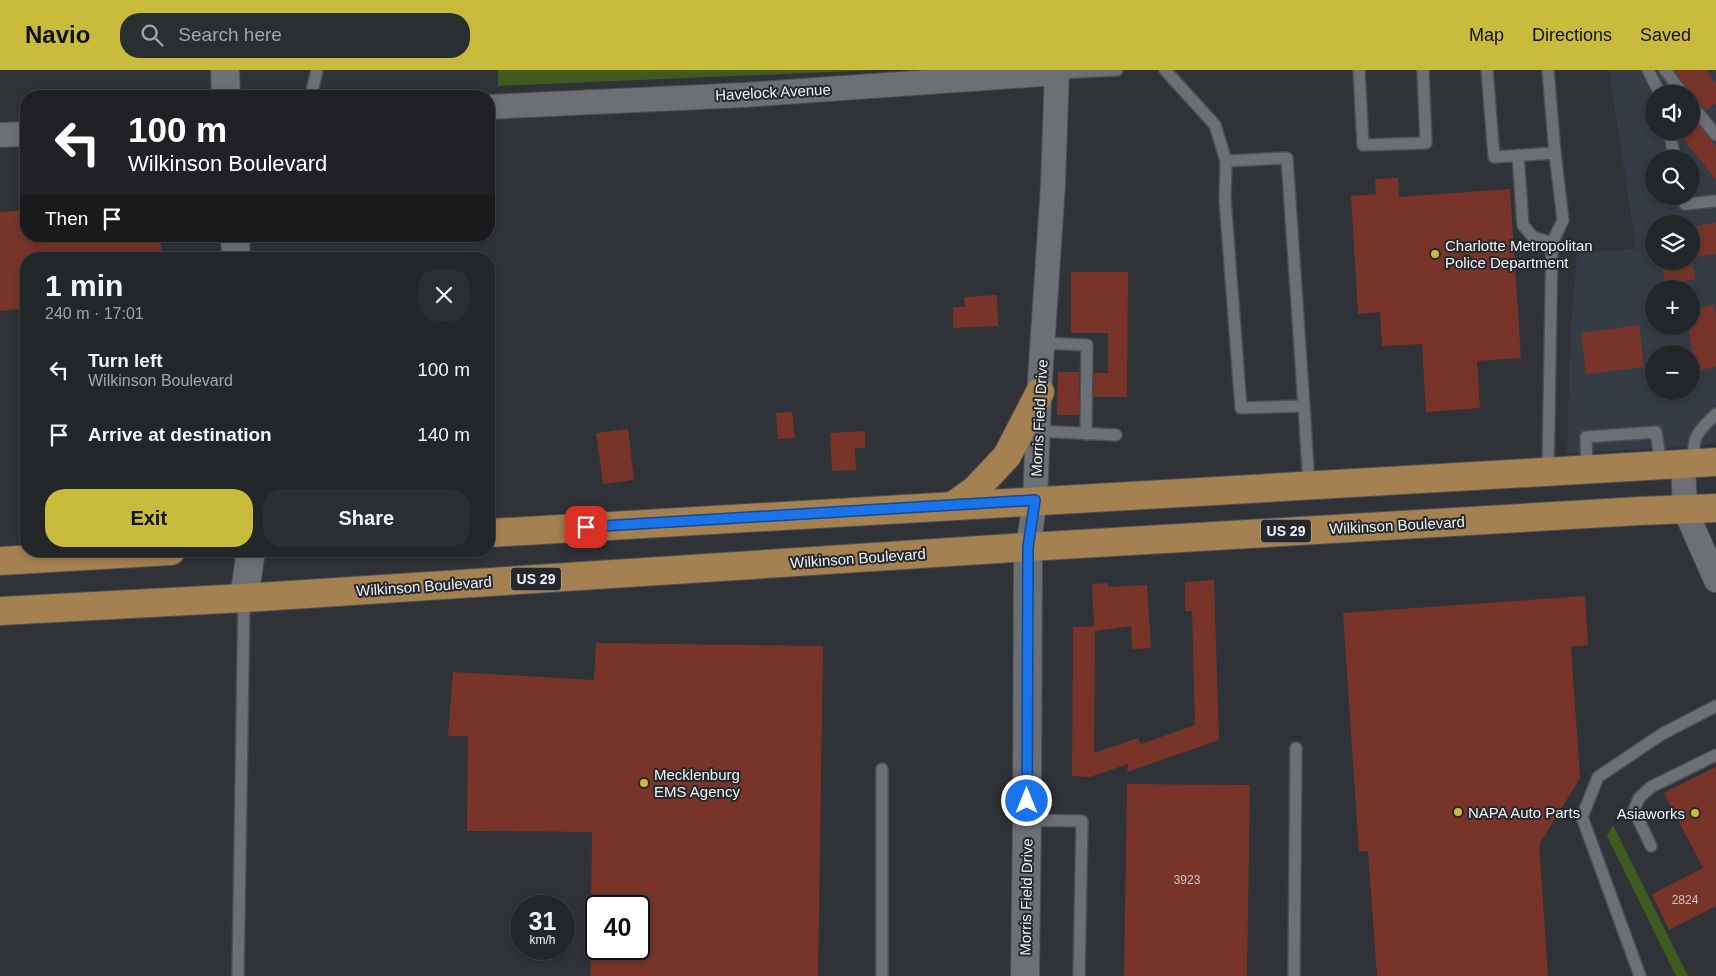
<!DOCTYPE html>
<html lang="en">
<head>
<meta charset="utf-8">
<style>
	body { margin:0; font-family:Arial,sans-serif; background:#2b2e30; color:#f1f3f6; height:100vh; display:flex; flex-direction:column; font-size:19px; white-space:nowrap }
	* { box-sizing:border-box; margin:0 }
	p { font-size:16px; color:#a3a5a8 }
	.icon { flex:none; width:28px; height:28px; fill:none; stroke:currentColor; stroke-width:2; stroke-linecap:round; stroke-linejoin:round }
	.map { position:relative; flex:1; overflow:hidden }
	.drawer { position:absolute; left:20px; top:182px; width:475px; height:305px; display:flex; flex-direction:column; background:#232628; border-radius:20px; box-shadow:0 2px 8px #0003,0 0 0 1px #404345 }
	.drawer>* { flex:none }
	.guide { position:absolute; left:20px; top:20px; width:475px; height:152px; border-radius:20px; box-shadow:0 2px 8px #0003,0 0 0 1px #404345; background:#202124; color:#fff; overflow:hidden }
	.fabs { position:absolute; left:1645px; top:15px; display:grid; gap:10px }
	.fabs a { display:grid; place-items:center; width:55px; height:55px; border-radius:50%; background:#232628; box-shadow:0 2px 8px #0003,0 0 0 1px #404345; font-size:25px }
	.speed { position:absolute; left:510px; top:825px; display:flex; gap:10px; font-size:25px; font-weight:700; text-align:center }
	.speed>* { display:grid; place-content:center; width:65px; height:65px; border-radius:50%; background:#232628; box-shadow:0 2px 8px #0003,0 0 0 1px #404345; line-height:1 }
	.speed small { font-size:12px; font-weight:400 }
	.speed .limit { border:2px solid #111; border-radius:8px; background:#fff; color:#111 }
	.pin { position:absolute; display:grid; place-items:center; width:42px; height:42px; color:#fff; margin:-21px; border-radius:10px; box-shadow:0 2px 8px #0006 }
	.me { position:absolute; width:55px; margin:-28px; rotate:0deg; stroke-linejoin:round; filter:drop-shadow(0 0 4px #0008) }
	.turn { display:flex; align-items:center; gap:18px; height:105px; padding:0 25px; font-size:22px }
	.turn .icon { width:65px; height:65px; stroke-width:2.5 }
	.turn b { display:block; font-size:35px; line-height:42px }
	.then { display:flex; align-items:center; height:48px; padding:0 25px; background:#0003; gap:10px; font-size:19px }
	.round { display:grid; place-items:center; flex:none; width:52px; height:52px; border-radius:20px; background:#2b2e30 }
	.headline { display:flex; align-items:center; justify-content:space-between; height:85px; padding:0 25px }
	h1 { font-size:30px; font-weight:700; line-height:38px }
	.action { display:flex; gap:10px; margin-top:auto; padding:10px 25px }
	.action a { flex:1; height:58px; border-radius:20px; background:#c9bb3b; color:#111; font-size:20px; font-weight:700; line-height:58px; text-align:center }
	.action a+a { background:#2b2e30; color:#f1f3f6 }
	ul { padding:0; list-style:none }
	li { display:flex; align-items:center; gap:15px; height:65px; padding:0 25px }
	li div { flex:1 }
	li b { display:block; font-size:19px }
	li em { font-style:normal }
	header { display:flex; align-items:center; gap:30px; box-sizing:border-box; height:70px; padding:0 25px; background:#c9bb3b; color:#111 }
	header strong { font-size:24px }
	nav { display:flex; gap:28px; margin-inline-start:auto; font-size:18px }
	.search { width:350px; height:45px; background:#2b2e30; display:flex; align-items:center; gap:12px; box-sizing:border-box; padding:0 18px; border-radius:20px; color:#a3a5a8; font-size:19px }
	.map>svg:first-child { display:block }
	.built { fill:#353c45; fill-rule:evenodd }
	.green { fill:#3f5b20 }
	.building { fill:#783429 }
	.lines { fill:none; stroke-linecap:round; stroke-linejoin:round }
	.lane-casing { stroke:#4c4e52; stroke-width:14 }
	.street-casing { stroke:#4c4e52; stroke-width:26 }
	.secondary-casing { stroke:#4c4e52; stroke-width:30 }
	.primary-casing { stroke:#4c4e52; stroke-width:30 }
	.lane { stroke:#6c7075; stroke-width:11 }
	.street { stroke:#6c7075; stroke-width:24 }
	.secondary { stroke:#6c7075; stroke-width:28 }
	.primary { stroke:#a58050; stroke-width:28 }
	.route-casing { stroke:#114b97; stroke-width:12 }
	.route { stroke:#1a73e8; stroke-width:9 }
	.poi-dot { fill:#c9bb3b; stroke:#25282c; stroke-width:2 }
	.labels { text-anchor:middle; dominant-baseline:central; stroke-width:4; stroke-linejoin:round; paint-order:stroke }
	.number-label { font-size:12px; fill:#d4c4c4 }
	.shield { fill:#25282c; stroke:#b4b7ba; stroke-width:1 }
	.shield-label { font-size:14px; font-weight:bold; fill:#f2f4f7 }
	.street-label { font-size:15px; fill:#f2f4f7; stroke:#25282c }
	.poi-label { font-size:15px; fill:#f2f4f7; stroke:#25282c; text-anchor:start }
</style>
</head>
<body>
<header>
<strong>Navio</strong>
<div class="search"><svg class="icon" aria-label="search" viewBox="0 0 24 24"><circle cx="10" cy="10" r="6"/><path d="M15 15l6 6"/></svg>Search here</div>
<nav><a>Map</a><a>Directions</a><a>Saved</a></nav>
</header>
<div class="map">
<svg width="1716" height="906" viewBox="0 0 1716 906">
	<rect width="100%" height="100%" fill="#2f3236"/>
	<!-- built -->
	<path class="built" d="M1609 0H1716V373L1683 377 1567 383 1570 271 1577 182 1636 179ZM1654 24H1691V61H1654ZM1654 89H1691V126H1654ZM1654 154H1691V191H1654ZM1654 219H1691V256H1654ZM1654 284H1691V321H1654Z"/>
	<!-- green -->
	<g class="green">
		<polygon points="498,0 878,0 498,16"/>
		<polygon points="1613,755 1688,906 1676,906 1607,766"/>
	</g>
	<!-- building -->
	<g class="building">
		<polygon points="1674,0 1706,0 1716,14 1716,33 1706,40 1693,27"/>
		<polygon points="1691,46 1716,76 1716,110 1677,61 1691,61"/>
		<polygon points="1398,108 1399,127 1510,119 1521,288 1477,291 1480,338 1426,342 1422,274 1382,276 1380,242 1358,244 1351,126 1376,124 1375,109"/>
		<polygon points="26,140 26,166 160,166 162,189 26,189 26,238 0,241 0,142"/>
		<polygon points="1716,153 1716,184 1691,188 1691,157"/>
		<polygon points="1661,191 1692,191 1695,209 1666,215"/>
		<polygon points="1071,202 1128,202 1127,327 1094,327 1094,303 1108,303 1108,263 1071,263"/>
		<polygon points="997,225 998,256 953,258 953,237 965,237 964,227"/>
		<polygon points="1714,235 1716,248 1716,297 1696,301 1688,256 1691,256 1691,239"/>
		<polygon points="1639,255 1644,297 1586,304 1581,263"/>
		<polygon points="1058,302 1079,302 1079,345 1057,345"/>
		<polygon points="792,342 795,368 778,369 776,343"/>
		<polygon points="628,359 634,410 603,414 596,363"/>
		<polygon points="865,361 865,378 855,378 856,400 832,401 830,363"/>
		<polygon points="1214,510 1219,670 1127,702 1128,694 1090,707 1072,706 1073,557 1094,556 1092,514 1108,513 1108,517 1147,515 1151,578 1132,579 1131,556 1095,561 1094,683 1138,668 1141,674 1195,655 1192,541 1185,541 1185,512"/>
		<polygon points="1585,526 1588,575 1571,577 1580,708 1539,775 1548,906 1377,906 1368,781 1359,782 1343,543"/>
		<polygon points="596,573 823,576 818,906 590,906 591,879 639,879 639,836 591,836 592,762 467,761 468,666 448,666 453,602 594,610"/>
		<polygon points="1716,697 1716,836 1669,860 1652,824 1703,798 1664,723"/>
		<polygon points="1127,714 1250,715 1247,906 1124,906"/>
	</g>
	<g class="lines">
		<defs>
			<g id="lane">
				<polyline points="1165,0 1215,55 1226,91 1225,129 1241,338 1304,336 1287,88 1226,91"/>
				<polyline points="1359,0 1363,75 1426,73 1423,0"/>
				<polyline points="1487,0 1494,87 1555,83 1548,0"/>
				<polyline points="1648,0 1660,24"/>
				<polyline points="1665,0 1683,24"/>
				<polyline points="1057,3 1117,0"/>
				<polyline points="311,26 317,0"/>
				<polyline points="1691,34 1716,65"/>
				<polyline points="1669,61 1675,89"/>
				<polyline points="1518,85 1523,155 1533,167 1552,173 1563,150 1555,83"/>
				<polyline points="1683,126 1685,134 1716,131"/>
				<polyline points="1043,273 1087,275 1086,364"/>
				<polyline points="1304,336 1309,416"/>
				<polyline points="1038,361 1116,365"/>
				<path d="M1694 393C1692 365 1697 363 1716 344"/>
				<polyline points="1587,398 1586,367 1656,362 1661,395"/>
				<polyline points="1548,401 1552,173"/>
				<polyline points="1027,750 1082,751 1079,906"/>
				<polyline points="1651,776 1634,740 1639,728 1651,717 1716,685"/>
				<polyline points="238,906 244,528"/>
				<polyline points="882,906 882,699"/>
				<polyline points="1294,906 1296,678"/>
				<polyline points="1640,906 1582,747 1598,707 1662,664 1716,636"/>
			</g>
			<g id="street">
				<polyline points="489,37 744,25 1057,3"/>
				<polyline points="0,65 26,64"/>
				<polyline points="1683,394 1685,440 1716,510"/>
				<polyline points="1028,477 1035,430 1040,309 1053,115 1057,0"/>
			</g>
			<g id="secondary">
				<polyline points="225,0 226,26"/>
				<polyline points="235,166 236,189"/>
				<polyline points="244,528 251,481"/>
				<polyline points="1025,906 1027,750 1028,477"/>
			</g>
			<g id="primary">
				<polyline points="954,435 975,420 1007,386 1040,322"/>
				<polyline points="489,463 1716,392"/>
				<polyline points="0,491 171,481"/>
				<polyline points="0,541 244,528 1028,477 1639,441 1716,438"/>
			</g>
		</defs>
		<!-- lane casing -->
		<use href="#lane" class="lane-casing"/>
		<!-- street casing -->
		<use href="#street" class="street-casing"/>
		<!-- secondary casing -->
		<use href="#secondary" class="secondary-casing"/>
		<!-- primary casing -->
		<use href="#primary" class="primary-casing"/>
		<!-- lane -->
		<use href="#lane" class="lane"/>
		<!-- street -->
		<use href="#street" class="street"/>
		<!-- secondary -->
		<use href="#secondary" class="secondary"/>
		<!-- primary -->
		<use href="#primary" class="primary"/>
	</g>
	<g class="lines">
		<defs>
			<polyline id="route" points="586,457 1035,430 1028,477 1027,731"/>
		</defs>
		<!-- route casing -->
		<use href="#route" class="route-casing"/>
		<!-- route -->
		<use href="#route" class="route"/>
	</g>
	<!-- markers -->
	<g class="poi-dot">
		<circle cx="1435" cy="184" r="5"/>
		<circle cx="644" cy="713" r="5"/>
		<circle cx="1458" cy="742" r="5"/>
		<circle cx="1695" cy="743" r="5"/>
	</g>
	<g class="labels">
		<!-- number labels -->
		<g class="number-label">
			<text x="1187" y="810">3923</text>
			<text x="1685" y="830">2824</text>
		</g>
		<!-- shield labels -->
		<g class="shield">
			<rect x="1261" y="449.5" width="50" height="23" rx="4"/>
			<rect x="511" y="497.5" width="50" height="23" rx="4"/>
		</g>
		<g class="shield-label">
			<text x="1286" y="461">US 29</text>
			<text x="536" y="509">US 29</text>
		</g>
		<!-- street labels -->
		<g class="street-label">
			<text transform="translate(773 22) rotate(-3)">Havelock Avenue</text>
			<text transform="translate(1039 348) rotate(-87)">Morris Field Drive</text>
			<text transform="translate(1397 455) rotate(-3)">Wilkinson Boulevard</text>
			<text transform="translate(858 488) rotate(-4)">Wilkinson Boulevard</text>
			<text transform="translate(424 516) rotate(-4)">Wilkinson Boulevard</text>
			<text transform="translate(1026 827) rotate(-89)">Morris Field Drive</text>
		</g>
		<!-- poi labels -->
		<g class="poi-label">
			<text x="1445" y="175">Charlotte Metropolitan<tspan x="1445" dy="17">Police Department</tspan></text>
			<text x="654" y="704">Mecklenburg<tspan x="654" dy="17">EMS Agency</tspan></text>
			<text x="1468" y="742">NAPA Auto Parts</text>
			<text x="1685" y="743" text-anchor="end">Asiaworks</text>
		</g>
	</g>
</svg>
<div class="fabs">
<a><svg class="icon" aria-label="sound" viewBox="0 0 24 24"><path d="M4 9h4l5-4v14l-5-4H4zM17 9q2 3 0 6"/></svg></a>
<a><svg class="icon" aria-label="search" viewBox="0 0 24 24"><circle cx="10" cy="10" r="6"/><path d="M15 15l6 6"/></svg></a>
<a><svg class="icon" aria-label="layers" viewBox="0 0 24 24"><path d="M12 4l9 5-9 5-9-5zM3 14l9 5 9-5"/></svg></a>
<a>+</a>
<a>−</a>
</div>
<div class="speed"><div>31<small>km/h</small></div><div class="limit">40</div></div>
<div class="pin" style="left:586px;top:457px;background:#d93025"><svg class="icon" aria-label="arrive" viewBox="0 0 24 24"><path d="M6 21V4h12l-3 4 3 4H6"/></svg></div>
<svg class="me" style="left:1027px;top:731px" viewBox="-20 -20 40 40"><circle r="17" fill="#1a73e8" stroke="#fff" stroke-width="3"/><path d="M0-11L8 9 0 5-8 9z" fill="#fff"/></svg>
<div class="guide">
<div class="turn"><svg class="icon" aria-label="left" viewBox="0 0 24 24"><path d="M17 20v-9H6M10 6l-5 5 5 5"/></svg><div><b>100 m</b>Wilkinson Boulevard</div></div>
<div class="then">Then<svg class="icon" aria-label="arrive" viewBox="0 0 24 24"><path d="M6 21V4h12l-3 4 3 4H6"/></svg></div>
</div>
<section class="drawer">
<div class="headline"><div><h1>1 min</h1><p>240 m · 17:01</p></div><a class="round"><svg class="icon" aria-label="close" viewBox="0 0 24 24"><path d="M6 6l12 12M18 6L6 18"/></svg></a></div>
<ul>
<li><svg class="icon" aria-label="left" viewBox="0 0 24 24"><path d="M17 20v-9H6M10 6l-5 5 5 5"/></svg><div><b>Turn left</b><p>Wilkinson Boulevard</p></div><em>100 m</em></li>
<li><svg class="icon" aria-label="arrive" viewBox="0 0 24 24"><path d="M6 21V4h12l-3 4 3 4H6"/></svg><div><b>Arrive at destination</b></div><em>140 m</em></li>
</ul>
<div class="action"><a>Exit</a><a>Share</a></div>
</section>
</div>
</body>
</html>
